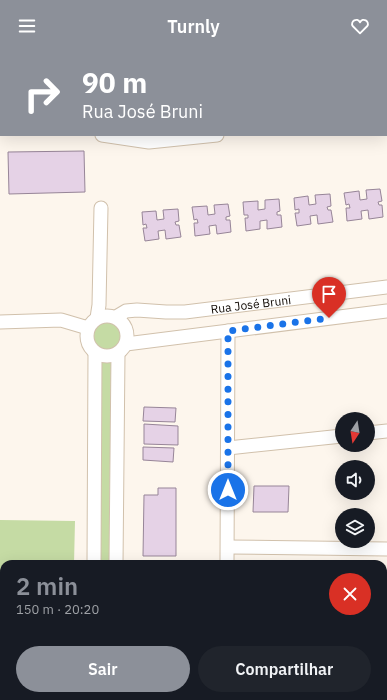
<!DOCTYPE html>
<html lang="pt">
<head>
<meta charset="utf-8">
<style>
	body { margin:0; font-family:"IBM Plex Sans",sans-serif; background:#20242c; color:#f1f3f6; height:100vh; display:flex; flex-direction:column; font-size:15px; white-space:nowrap }
	* { box-sizing:border-box; margin:0 }
	p { font-size:13px; color:#9ea1a6 }
	.icon { flex:none; width:22px; height:22px; fill:none; stroke:currentColor; stroke-width:2; stroke-linecap:round; stroke-linejoin:round }
	.map { position:relative; flex:1; overflow:hidden }
	.panel { position:absolute; left:0px; top:508px; width:387px; height:140px; display:flex; flex-direction:column; background:#171b24; border-radius:12px 12px 0 0; box-shadow:0 4px 16px #0002 }
	.panel>* { flex:none }
	.top-card { position:absolute; left:0px; top:0px; width:387px; height:84px; box-shadow:0 4px 16px #0002; background:#8c9099; color:#fff; overflow:hidden }
	.needle { width:26px; rotate:192deg }
	.fabs { position:absolute; left:335px; top:360px; display:grid; gap:8px }
	.fabs a { display:grid; place-items:center; width:40px; height:40px; border-radius:50%; background:#171b24; box-shadow:0 4px 16px #0002; font-size:20px }
	.pin { position:absolute; display:grid; place-items:center; width:34px; height:34px; color:#fff; margin:-41px -17px; border-radius:50% 50% 50% 0; rotate:-45deg; box-shadow:0 0 4px #0007 }
	.pin .icon { rotate:45deg }
	.me { position:absolute; width:44px; margin:-22px; rotate:0deg; stroke-linejoin:round; filter:drop-shadow(0 0 3px #0008) }
	.turn { display:flex; align-items:center; gap:14px; height:84px; padding:0 16px; font-size:18px }
	.turn .icon { width:52px; height:52px; stroke-width:2.5 }
	.turn b { display:block; font-size:28px; line-height:34px }
	.round { display:grid; place-items:center; flex:none; width:42px; height:42px; border-radius:21px; background:#20242c }
	.head { display:flex; align-items:center; justify-content:space-between; height:68px; padding:0 16px }
	h1 { font-size:24px; font-weight:600; line-height:30px; color:#8c9099 }
	.button { display:flex; gap:8px; margin-top:auto; padding:8px 16px }
	.button a { flex:1; height:46px; border-radius:24px; background:#8c9099; color:#fff; font-size:16px; font-weight:600; line-height:46px; text-align:center }
	.button a+a { background:#20242c; color:#f1f3f6 }
	header { display:flex; justify-content:space-between; align-items:center; height:52px; padding:0 16px; background:#8c9099; color:#fff; font-size:18px; font-weight:600 }
	.map>svg:first-child { display:block }
	.green { fill:#c5dba4 }
	.building { fill:#e5d2e6; stroke:#978598 }
	.lines { fill:none; stroke-linecap:round; stroke-linejoin:round }
	.minor-casing { stroke:#d1c1ac; stroke-width:15 }
	.minor { stroke:#fff; stroke-width:13 }
	.route { stroke:#1a73e8; stroke-width:7; stroke-dasharray:0 12.6 }
	.labels { text-anchor:middle; dominant-baseline:central; stroke-width:3; stroke-linejoin:round; paint-order:stroke }
	.street-label { font-size:12px; fill:#120c06; stroke:#fff }
</style>
</head>
<body>
<header><svg class="icon" aria-label="menu" viewBox="0 0 24 24"><path d="M4 6h16M4 12h16M4 18h16"/></svg>Turnly<svg class="icon" aria-label="heart" viewBox="0 0 24 24"><path d="M12 20l-8-8c-3-5 5-10 8-4 3-6 11-1 8 4z"/></svg></header>
<div class="map">
<svg width="387" height="648" viewBox="0 0 387 648">
	<rect width="100%" height="100%" fill="#fdf6ed"/>
	<!-- green -->
	<g class="green">
		<circle cx="107" cy="283" r="15"/>
		<polygon points="102,307 111,307 109,512 100,512"/>
		<polygon points="0,468 75,469 74,512 4,512 4,644 82,644 82,648 0,648"/>
	</g>
	<!-- building -->
	<g class="building">
		<polygon points="84,99 85,140 9,142 8,100"/>
		<polygon points="380,137 382,149 378,150 379,153 382,153 383,165 369,167 368,158 361,159 362,167 347,169 346,156 350,156 349,152 346,153 344,141 359,139 360,148 367,147 366,138"/>
		<polygon points="330,142 331,154 327,155 328,158 331,158 333,170 318,172 317,163 310,164 311,172 297,174 295,161 299,161 299,157 295,158 294,146 308,144 309,153 316,152 315,143"/>
		<polygon points="279,147 280,159 277,160 277,163 281,163 282,175 267,177 267,168 260,169 260,177 246,179 245,166 248,166 248,163 244,163 243,150 258,149 258,158 265,157 265,148"/>
		<polygon points="228,152 230,164 226,165 226,168 230,168 231,180 217,182 216,173 209,174 210,182 195,184 194,171 198,171 197,167 194,168 192,155 207,154 208,163 215,162 214,153"/>
		<polygon points="178,157 179,169 175,170 176,173 179,173 181,185 166,187 165,178 158,179 159,187 145,189 143,176 147,176 146,172 143,173 142,160 156,159 157,168 164,167 163,158"/>
		<polygon points="144,355 176,356 175,370 143,369"/>
		<polygon points="144,372 178,374 178,393 144,392"/>
		<polygon points="143,395 174,396 173,410 143,408"/>
		<polygon points="254,434 289,434 288,460 253,460"/>
		<polygon points="158,436 176,436 176,504 143,504 144,443 158,443"/>
	</g>
	<g class="lines">
		<defs>
			<g id="minor">
				<polyline points="386,65 387,65"/>
				<polyline points="102,83 149,90 217,83"/>
				<circle cx="107" cy="284" r="20"/>
				<path id="s1" d="M116 265 126 259 137 258 166 260H185L387 235"/>
				<polyline points="97,266 99,253 101,156"/>
				<polyline points="0,270 61,268 88,276"/>
				<polyline points="126,292 387,259"/>
				<polyline points="368,381 387,379"/>
				<polyline points="228,396 342,384"/>
				<polyline points="228,495 387,497"/>
				<polyline points="94,512 95,301"/>
				<polyline points="116,512 118,301"/>
				<polyline points="227,512 228,279"/>
				<polyline points="383,603 387,603"/>
				<polyline points="92,648 92,644"/>
				<polyline points="114,648 114,644"/>
				<polyline points="227,648 227,644"/>
			</g>
		</defs>
		<!-- minor casing -->
		<use href="#minor" class="minor-casing"/>
		<!-- minor -->
		<use href="#minor" class="minor"/>
	</g>
	<g class="lines">
		<!-- route -->
		<polyline class="route" points="228,438 228,279 329,266"/>
	</g>
	<g class="labels">
		<!-- street labels -->
		<g class="street-label">
			<text stroke="none"><textPath href="#s1" startOffset="137">Rua José Bruni</textPath></text>
		</g>
	</g>
</svg>
<div class="fabs">
<a><svg class="needle" viewBox="-14 -14 28 28"><path d="M0-13l5 13h-10z" fill="#e53935"/><path d="M0 13l5-13h-10z" fill="#9ea1a6"/></svg></a>
<a><svg class="icon" aria-label="sound" viewBox="0 0 24 24"><path d="M4 9h4l5-4v14l-5-4H4zM17 9q2 3 0 6"/></svg></a>
<a><svg class="icon" aria-label="layers" viewBox="0 0 24 24"><path d="M12 4l9 5-9 5-9-5zM3 14l9 5 9-5"/></svg></a>
</div>
<div class="pin" style="left:329px;top:266px;background:#d93025"><svg class="icon" aria-label="arrive" viewBox="0 0 24 24"><path d="M6 21V4h12l-3 4 3 4H6"/></svg></div>
<svg class="me" style="left:228px;top:438px" viewBox="-20 -20 40 40"><circle r="17" fill="#1a73e8" stroke="#fff" stroke-width="3"/><path d="M0-11L8 9 0 5-8 9z" fill="#fff"/></svg>
<div class="top-card">
<div class="turn"><svg class="icon" aria-label="right" viewBox="0 0 24 24"><path d="M7 20v-9h11M14 6l5 5-5 5"/></svg><div><b>90 m</b>Rua José Bruni</div></div>
</div>
<section class="panel">
<div class="head"><div><h1>2 min</h1><p>150 m · 20:20</p></div><a class="round" style="background:#d93025;color:#fff"><svg class="icon" aria-label="close" viewBox="0 0 24 24"><path d="M6 6l12 12M18 6L6 18"/></svg></a></div>
<div class="button"><a>Sair</a><a>Compartilhar</a></div>
</section>
</div>
</body>
</html>
